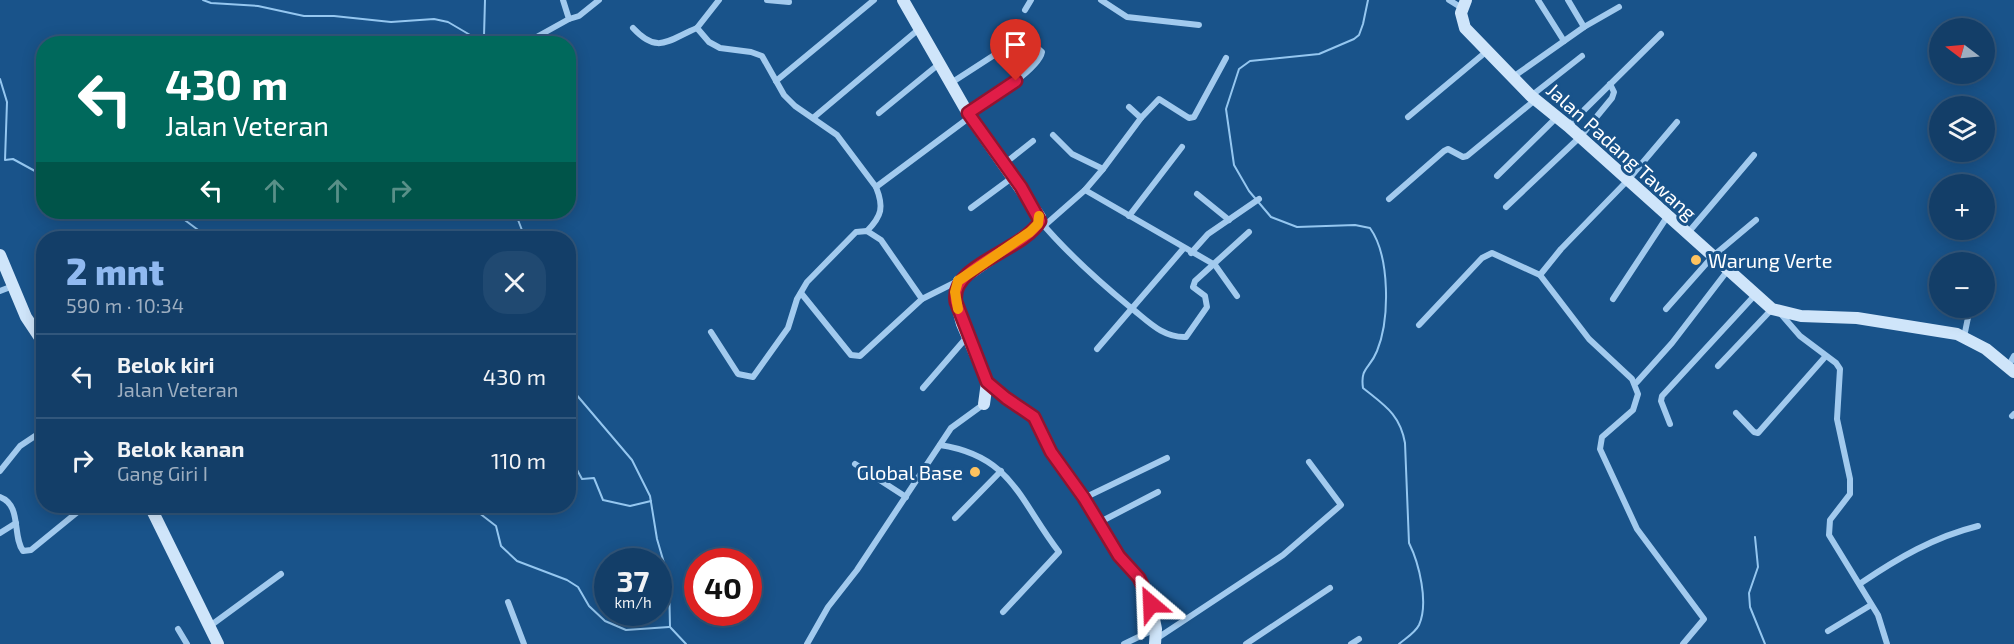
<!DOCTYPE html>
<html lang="id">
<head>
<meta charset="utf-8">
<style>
	body { margin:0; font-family:"Exo 2",sans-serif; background:#204971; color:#f1f3f6; height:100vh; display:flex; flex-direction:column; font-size:22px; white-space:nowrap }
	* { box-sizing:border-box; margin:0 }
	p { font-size:20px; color:#9daec0 }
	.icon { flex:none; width:33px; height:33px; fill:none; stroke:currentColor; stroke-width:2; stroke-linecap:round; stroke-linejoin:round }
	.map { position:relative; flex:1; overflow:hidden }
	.drawer { position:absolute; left:36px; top:231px; width:540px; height:282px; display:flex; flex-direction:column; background:#133e68; border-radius:24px; box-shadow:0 3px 15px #0003,0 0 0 2px #32577c }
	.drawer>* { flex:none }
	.guide { position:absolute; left:36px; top:36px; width:540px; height:183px; border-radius:24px; box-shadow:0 3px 15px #0003,0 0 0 2px #32577c; background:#00695c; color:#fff; overflow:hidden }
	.needle { width:39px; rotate:286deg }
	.fabs { position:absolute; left:1929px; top:18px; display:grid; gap:12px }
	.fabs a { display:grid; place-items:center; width:66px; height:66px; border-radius:50%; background:#133e68; box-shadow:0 3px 15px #0003,0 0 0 2px #32577c; font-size:30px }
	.speed { position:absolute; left:594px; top:548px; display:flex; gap:12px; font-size:30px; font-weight:700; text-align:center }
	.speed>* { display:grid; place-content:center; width:78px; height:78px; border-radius:50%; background:#133e68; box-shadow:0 3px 15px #0003,0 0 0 2px #32577c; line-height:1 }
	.speed small { font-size:15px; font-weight:400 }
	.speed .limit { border:9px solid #d22; background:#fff; color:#111 }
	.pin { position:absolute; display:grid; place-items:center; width:51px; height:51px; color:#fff; margin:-62px -26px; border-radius:50% 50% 50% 0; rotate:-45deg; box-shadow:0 0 6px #0007 }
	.pin .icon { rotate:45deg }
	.me { position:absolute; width:66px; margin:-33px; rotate:334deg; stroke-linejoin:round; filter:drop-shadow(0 0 4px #0008) }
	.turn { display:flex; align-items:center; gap:21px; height:126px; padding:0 30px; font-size:27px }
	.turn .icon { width:78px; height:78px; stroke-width:2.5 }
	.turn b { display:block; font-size:42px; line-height:51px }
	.lanes { display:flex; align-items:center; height:57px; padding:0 30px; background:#0003; justify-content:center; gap:30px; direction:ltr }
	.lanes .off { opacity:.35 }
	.round { display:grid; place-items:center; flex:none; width:63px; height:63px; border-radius:24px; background:#204971 }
	.head { display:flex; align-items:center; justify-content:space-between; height:102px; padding:0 30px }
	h1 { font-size:36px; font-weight:800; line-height:45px; color:#90b9f0 }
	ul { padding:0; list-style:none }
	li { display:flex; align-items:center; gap:18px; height:84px; padding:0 30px; border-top:2px solid #32577c }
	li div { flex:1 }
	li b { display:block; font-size:22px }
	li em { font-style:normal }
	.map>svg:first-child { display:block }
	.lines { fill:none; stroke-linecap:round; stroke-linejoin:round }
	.stream { stroke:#95c7f0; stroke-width:2 }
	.street { stroke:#a2caee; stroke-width:6 }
	.secondary { stroke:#cfe5fa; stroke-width:12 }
	.route-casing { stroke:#92132f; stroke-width:15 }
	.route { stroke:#e11d48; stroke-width:10 }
	.slow { stroke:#f59e0b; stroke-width:10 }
	.poi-dot { fill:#ffc35f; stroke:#19538a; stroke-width:2 }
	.labels { text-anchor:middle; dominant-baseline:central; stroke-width:6; stroke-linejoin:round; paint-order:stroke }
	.street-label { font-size:20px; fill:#fff; stroke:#19538a }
	.poi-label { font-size:20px; fill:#fff; stroke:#19538a; text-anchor:start }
</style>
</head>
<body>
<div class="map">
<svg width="2014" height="644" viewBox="0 0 2014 644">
	<rect width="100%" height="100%" fill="#19538a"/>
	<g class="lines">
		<!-- stream -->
		<g class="stream">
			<polyline points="203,0 211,3 258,6 304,16 334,16 391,22 434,19 448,22 477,39 484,36"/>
			<polyline points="485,0 484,36 488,44"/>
			<path d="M1368 0 1363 24 1359 35 1354 39 1319 54 1250 61 1239 69 1226 109 1234 165 1249 191 1271 217 1297 227 1355 225 1370 228C1390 256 1390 319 1377 351 1370 369 1360 367 1363 388 1384 405 1400 414 1405 443L1409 543C1419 563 1429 603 1419 625 1415 633 1406 638 1399 644"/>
			<polyline points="0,79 7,102 5,160 13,159 44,176"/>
			<polyline points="163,212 182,218 209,238"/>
			<polyline points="515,212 525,238"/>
			<polyline points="568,337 575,351 569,386 632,460 650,496 657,539 669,580 670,627 686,644"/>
			<polyline points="568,468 576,468 582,479 594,478 603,500 630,506 651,501"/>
			<polyline points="464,506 474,509 496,526 501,546 517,561 567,580 578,587 589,606 605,621 626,630 669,627"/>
			<polyline points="1755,537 1758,567 1749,593 1750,607 1765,644"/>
		</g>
		<!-- street -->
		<g class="street">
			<polyline points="719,0 697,28 709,42 720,48 751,52 762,56 784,95 795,106 837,135 876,187 970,117"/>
			<polyline points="767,0 789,2"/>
			<polyline points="1101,0 1127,17 1199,25"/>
			<polyline points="1449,0 1462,8"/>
			<polyline points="1538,0 1564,41"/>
			<polyline points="1568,0 1584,27"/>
			<polyline points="1025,10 1031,0"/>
			<polyline points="569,19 579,16 599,0"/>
			<path d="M633 28C658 55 668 40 697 28"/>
			<polyline points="457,44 466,44"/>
			<polyline points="524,44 569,19 563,0"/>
			<polyline points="1513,77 1584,27 1619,7"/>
			<polyline points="776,81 874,0"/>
			<polyline points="951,83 1002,50"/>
			<polyline points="1531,96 1582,56"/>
			<polyline points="879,113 939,64"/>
			<path d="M968 113C984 103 1039 70 1042 52L1034 45"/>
			<polyline points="1408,117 1487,51"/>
			<polyline points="813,118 919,29"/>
			<polyline points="1141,118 1159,99 1189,118 1194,117 1226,58"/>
			<polyline points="1568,126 1661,34"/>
			<polyline points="1053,135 1072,154 1103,169 1085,190"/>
			<polyline points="1004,164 1033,141"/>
			<polyline points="1103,169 1141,118 1129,107"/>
			<polyline points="1497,176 1557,117"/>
			<polyline points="1197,194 1229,220"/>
			<polyline points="1389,199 1444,151 1448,149 1463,157 1467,156 1535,100"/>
			<polyline points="1506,207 1580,137 1612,98 1614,92 1610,84"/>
			<polyline points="971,208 1013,177"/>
			<polyline points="1129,216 1182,147"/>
			<path d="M1040 221C1068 254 1097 280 1130 307 1147 320 1162 338 1186 337L1207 307 1205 296 1193 287 1195 281 1249 232"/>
			<polyline points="1044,226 1085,190 1215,265 1237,296"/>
			<path d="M867 231C882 216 884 207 876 187"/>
			<polyline points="1687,234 1754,155"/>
			<polyline points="1191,253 1208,234 1259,199"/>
			<polyline points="1540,275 1561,249 1627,181 1677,122"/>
			<polyline points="0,291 13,286"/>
			<polyline points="801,293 851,355 860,356 922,299 958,281"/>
			<polyline points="1613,299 1667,217"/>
			<polyline points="1666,309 1713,256 1756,220"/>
			<polyline points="1780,313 1800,336 1836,363 1840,369 1837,419 1850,479 1850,494 1830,520 1829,535 1878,615 1887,644"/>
			<polyline points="1419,325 1482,258 1492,253 1540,275 1589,339 1632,379 1638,394 1633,410 1602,437 1600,449 1637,529 1704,619 1683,644"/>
			<polyline points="711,332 738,374 753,377 788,328 797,299 807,282 856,232 867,231 881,240 922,299"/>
			<polyline points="1964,337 1970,308"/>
			<polyline points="1097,349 1183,249"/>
			<polyline points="1718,366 1772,309"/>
			<polyline points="2008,367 2014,356"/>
			<polyline points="1637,382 1672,343 1728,270"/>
			<polyline points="923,388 967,337"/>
			<polyline points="1736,413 1754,432 1758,433 1825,357"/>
			<polyline points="2012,416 2014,414"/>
			<polyline points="1670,424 1661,401 1662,396 1755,295"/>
			<path d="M940 445C1012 456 1019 500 1059 552L1003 612"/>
			<polyline points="855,464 906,497"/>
			<polyline points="0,471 20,446 44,430"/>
			<path d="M0 497C22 505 12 536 23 551L31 550 85 506"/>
			<polyline points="1084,498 1167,458"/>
			<polyline points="955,518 1001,471"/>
			<polyline points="1100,522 1158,492"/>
			<polyline points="0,533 16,523"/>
			<path d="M1861 583C1898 558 1934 537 1978 526"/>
			<polyline points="508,602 524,644"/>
			<polyline points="210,626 281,574"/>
			<polyline points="178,629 187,644"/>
			<polyline points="1828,631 1871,605"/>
			<polyline points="1156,639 1283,555 1341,505 1309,462"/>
			<polyline points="807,644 828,607 857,570 951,428 984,404"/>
			<polyline points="1124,644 1155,629"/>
			<polyline points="1246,644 1330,588"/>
			<polyline points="1351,644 1359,639"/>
		</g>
		<!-- secondary -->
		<g class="secondary">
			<polyline points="903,0 970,117 1040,217 1038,224 1030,232 959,281 955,292 956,302 962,324 987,382 1006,398 1034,417 1051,452 1084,498 1119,556 1139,578 1151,604 1156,629 1155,644"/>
			<polyline points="1466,0 1461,13 1465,28 1531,96 1568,126 1772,309 1801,316 1857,318 1957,334 1986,349 2014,372"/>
			<polyline points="0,255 26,317 44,344"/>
			<polyline points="984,404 987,382"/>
			<polyline points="150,506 218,644"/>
		</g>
	</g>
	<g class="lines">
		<defs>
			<path id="route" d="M1016 81 968 113 1021 187 1040 221C1023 251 949 265 956 302L987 382 1006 398 1034 417 1051 452 1084 498 1119 556 1139 578 1151 604"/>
		</defs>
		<!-- route casing -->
		<use href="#route" class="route-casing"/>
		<!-- route -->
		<use href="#route" class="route"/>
		<!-- slow -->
		<polyline class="slow" points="958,309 955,292 958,281 1030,232 1038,224 1039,216"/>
	</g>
	<!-- markers -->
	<g class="poi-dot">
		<circle cx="1696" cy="260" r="6"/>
		<circle cx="975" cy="472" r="6"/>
	</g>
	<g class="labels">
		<!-- street labels -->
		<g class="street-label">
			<text transform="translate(1622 151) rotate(42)">Jalan Padang Tawang</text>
		</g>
		<!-- poi labels -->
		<g class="poi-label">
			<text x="1708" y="260">Warung Verte</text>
			<text x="963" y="472" text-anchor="end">Global Base</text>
		</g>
	</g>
</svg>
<div class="fabs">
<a><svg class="needle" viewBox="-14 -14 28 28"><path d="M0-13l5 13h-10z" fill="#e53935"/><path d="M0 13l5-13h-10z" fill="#9daec0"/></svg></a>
<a><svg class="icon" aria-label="layers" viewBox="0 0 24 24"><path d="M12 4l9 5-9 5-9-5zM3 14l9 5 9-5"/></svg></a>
<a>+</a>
<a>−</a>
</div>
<div class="speed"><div>37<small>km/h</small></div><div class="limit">40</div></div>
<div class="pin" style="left:1016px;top:81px;background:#d93025"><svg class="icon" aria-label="arrive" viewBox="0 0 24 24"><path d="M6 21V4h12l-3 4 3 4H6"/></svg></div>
<svg class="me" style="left:1151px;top:604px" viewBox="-20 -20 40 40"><path d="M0-17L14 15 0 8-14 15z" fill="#e11d48" stroke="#fff" stroke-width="4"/></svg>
<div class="guide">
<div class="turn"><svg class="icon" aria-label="left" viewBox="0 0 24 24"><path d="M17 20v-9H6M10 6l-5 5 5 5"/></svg><div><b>430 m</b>Jalan Veteran</div></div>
<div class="lanes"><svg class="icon" aria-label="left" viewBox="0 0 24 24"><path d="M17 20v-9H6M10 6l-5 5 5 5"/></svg><svg class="icon off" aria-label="ahead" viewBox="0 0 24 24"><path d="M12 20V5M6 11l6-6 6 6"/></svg><svg class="icon off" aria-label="ahead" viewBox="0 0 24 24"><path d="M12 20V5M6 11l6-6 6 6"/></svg><svg class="icon off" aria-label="right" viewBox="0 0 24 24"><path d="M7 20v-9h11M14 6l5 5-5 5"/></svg></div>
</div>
<section class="drawer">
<div class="head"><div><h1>2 mnt</h1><p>590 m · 10:34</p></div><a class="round"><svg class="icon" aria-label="close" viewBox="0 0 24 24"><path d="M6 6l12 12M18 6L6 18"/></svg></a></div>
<ul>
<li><svg class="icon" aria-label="left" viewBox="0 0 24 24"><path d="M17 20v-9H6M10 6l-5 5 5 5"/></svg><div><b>Belok kiri</b><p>Jalan Veteran</p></div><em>430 m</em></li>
<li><svg class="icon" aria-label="right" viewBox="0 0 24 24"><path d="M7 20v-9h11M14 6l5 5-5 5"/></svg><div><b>Belok kanan</b><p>Gang Giri I</p></div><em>110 m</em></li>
</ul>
</section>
</div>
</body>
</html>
